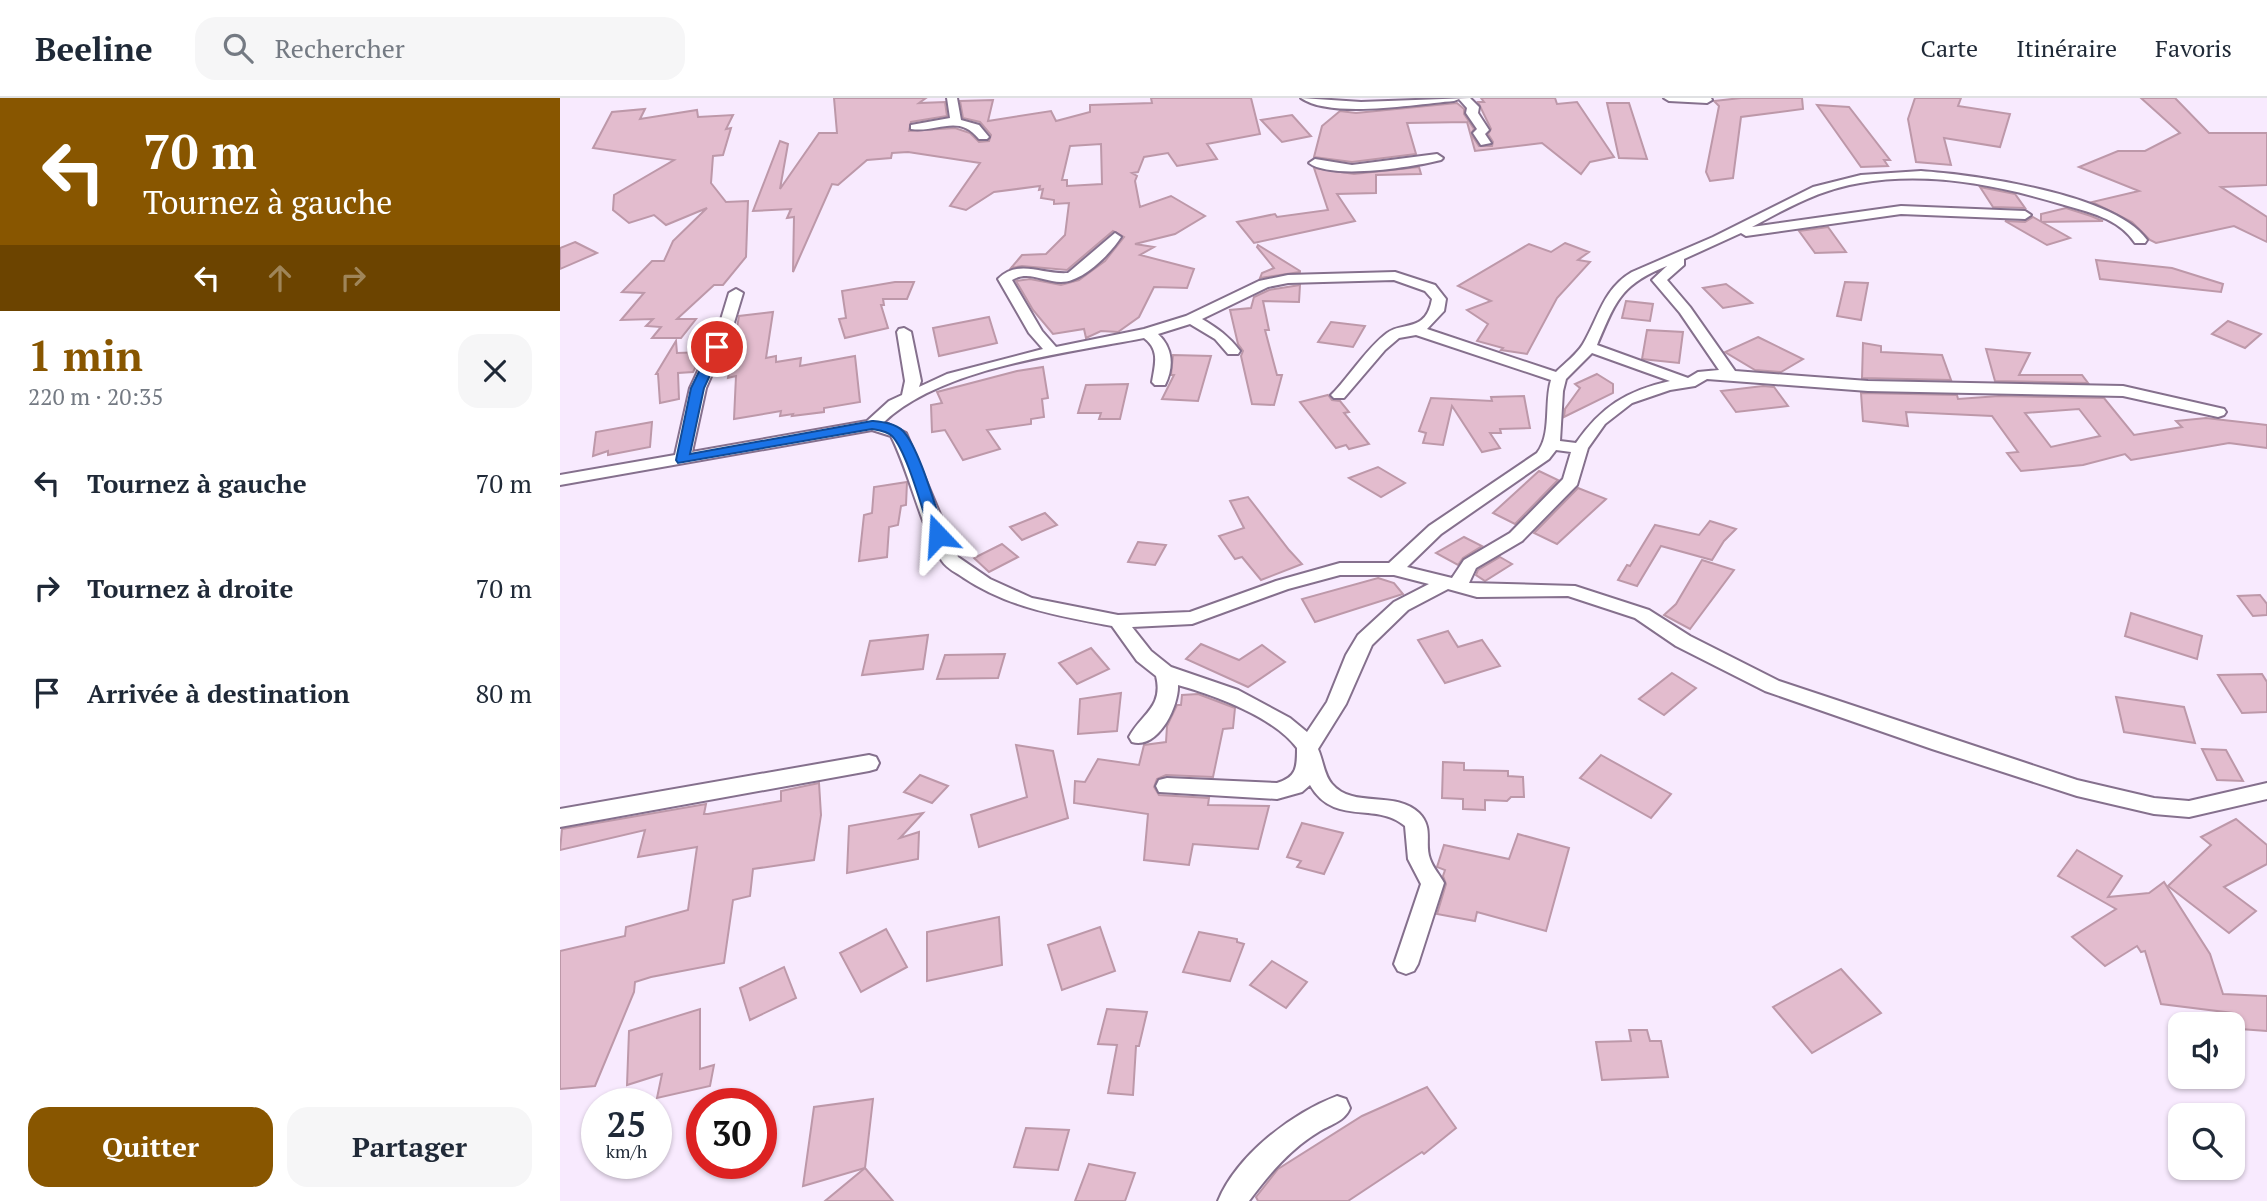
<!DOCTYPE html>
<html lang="fr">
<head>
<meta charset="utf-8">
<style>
	body { margin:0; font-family:"PT Serif",serif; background:#f6f6f7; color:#1f2937; height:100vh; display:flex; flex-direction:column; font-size:26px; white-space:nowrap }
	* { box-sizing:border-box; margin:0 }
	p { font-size:23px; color:#747a83 }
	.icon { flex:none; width:38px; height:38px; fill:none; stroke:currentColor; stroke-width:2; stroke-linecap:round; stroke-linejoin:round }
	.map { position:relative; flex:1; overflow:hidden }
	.drawer { display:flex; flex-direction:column; background:#fff; width:560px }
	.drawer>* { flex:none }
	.guide { background:#885600; color:#fff; overflow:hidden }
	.buttons { position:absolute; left:1608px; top:914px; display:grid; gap:14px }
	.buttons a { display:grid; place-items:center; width:77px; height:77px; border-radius:14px; background:#fff; box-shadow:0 2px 5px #0004; font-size:35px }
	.speed { position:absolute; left:21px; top:990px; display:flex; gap:14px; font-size:35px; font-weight:700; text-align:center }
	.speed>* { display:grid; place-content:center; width:91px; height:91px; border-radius:50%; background:#fff; box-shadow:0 2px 5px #0004; line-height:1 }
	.speed small { font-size:18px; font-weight:400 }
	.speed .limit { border:10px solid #d22; background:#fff; color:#111 }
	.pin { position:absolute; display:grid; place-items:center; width:60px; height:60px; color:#fff; margin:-30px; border:4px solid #fff; border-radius:50%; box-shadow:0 2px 7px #0007 }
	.me { position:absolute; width:77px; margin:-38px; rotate:340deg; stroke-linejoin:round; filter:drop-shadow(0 0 5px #0008) }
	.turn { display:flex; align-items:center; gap:24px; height:147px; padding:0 28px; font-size:32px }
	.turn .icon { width:91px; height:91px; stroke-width:2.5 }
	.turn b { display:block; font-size:49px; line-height:60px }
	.lanes { display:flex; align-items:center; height:66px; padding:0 28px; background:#0003; justify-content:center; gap:35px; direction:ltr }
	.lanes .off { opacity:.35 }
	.round { display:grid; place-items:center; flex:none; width:74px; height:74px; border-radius:21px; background:#f6f6f7 }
	.summary { display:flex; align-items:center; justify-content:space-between; height:119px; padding:0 28px }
	h1 { font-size:42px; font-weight:800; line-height:52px; color:#885600 }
	.button { display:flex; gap:14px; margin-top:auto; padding:14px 28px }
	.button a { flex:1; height:80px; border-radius:21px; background:#885600; color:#fff; font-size:28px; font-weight:800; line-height:80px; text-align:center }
	.button a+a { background:#f6f6f7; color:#1f2937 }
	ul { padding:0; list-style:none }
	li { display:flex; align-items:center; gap:21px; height:105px; padding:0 28px }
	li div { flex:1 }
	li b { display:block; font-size:26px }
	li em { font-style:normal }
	header { display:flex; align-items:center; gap:42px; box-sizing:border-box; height:98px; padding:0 35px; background:#fff; border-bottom:2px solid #e0e1e3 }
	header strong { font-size:33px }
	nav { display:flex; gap:38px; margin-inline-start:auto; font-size:24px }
	.search { width:490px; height:63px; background:#f6f6f7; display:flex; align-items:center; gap:18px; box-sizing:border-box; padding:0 24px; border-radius:21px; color:#747a83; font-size:26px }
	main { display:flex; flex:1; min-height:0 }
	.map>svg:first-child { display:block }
	.building { fill:#e3bcce; stroke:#bd98a9; stroke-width:2; fill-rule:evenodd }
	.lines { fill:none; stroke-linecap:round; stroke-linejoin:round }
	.street-casing { stroke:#85708d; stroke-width:4 }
	.street { fill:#fff; fill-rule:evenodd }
	.route { fill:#1a73e8; stroke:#114b97; stroke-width:2 }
</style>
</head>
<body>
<header>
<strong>Beeline</strong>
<div class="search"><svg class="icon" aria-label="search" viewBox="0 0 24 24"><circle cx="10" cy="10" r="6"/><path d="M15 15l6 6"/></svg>Rechercher</div>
<nav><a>Carte</a><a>Itinéraire</a><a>Favoris</a></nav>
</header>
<main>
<section class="drawer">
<div class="guide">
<div class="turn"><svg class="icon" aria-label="left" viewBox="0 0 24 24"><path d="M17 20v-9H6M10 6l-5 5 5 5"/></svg><div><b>70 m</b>Tournez à gauche</div></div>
<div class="lanes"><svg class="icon" aria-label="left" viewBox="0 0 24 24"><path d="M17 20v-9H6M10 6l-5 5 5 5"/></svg><svg class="icon off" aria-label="ahead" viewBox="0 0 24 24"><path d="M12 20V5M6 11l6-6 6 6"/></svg><svg class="icon off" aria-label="right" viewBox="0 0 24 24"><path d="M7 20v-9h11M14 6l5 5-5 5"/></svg></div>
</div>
<div class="summary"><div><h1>1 min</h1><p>220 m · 20:35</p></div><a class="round"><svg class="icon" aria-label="close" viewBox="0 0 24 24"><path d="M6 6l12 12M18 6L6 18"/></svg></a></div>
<ul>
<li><svg class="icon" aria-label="left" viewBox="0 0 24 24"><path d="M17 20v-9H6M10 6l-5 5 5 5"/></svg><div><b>Tournez à gauche</b></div><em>70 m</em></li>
<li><svg class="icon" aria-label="right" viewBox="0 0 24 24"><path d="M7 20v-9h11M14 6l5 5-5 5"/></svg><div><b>Tournez à droite</b></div><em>70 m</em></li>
<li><svg class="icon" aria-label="arrive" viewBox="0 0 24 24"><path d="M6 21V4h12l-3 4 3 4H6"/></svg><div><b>Arrivée à destination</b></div><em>80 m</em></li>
</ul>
<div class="button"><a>Quitter</a><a>Partager</a></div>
</section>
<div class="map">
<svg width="1707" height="1103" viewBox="0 0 1707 1103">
	<rect width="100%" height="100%" fill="#f8eafe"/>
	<!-- building -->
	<g class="building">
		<path d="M274 0H366L359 5 385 4 387 18 351 24 349 33 395 30 410 35 419 44 429 43 431 37 420 24 403 20 400 3 433 2 428 23 491 13 496 23 530 14V7L592 5 591 0H691L700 36 647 46 657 61 617 68 608 55 584 59 578 74 572 75 577 78 575 83 580 109 611 98 645 118 615 136 575 146 594 149 580 157 634 171 627 190 594 189 579 219 558 234 541 233 526 240 524 231 493 236 473 212 456 183 470 181 501 187 519 182 545 163 564 139 553 133 507 172 462 168 451 170 462 157 486 156 505 137 509 105 494 106V102L481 100 483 91 479 92 480 88 434 94 406 112 390 108 420 65 348 54 332 55 331 60 307 62 278 87 272 86 233 174 234 119 227 120 231 111 193 113 220 43 228 46 220 91 259 35H277ZM541 46 542 86 507 88V82H502L510 48Z"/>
		<polygon points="921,0 995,0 997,6 1017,4 1054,59 1030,64 1021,76 982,45 915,53 907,24 847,25 856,56 792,64 754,59 762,28 780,13 796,15 897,5 904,11 904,16 914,31 911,36 919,48 932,48 933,44 928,36 931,31 918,4 924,4"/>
		<polygon points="1181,0 1242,0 1243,11 1181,19 1173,80 1150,83 1146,74 1159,8 1154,3"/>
		<polygon points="1355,0 1401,0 1398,8 1450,16 1440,49 1384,40 1391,67 1356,64 1348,21"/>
		<polygon points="1581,0 1615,0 1649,35 1707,35 1707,87 1661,89 1707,119 1707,144 1674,128 1596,145 1590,142 1572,124 1532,104 1579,93 1519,69 1558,53 1585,53 1620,35"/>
		<polygon points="1047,5 1069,5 1087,61 1059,60"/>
		<polygon points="1257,7 1289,9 1330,62 1324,62 1328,68 1301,69"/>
		<polygon points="85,11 80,21 137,12 138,19 173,17 166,31 171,30 163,57 153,58 151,85 166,104 188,103 186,159 163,187 154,187 117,221 136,221 121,240 92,240 101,229 86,228 93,221 61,222 84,195 62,194 92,163 104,163 113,143 147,110 106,127 94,117 69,125 53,112 54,97 114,62 33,50 52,14"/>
		<polygon points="732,17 751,38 722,44 701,22"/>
		<polygon points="859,69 861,76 816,77 816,95 777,96 795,123 694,145 677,124 715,116 717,119 768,112 754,70 794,76"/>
		<polygon points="1420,89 1455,96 1465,110 1433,109"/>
		<polygon points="1506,110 1531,118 1543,123 1481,124 1481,116"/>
		<polygon points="1473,119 1510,140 1487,147 1445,123 1465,124"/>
		<polygon points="1268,129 1286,154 1255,155 1239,133"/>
		<polygon points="15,144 37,155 0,171 0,150"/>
		<polygon points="1005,145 1029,154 1018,162 1030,164 997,200 967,256 941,252 943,250 917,243 928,226 907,212 931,203 898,188 969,146 991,154"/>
		<polygon points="698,147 740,173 740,174 700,180 702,175 714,170 697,149"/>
		<polygon points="1536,162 1612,170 1663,186 1661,194 1540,181"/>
		<polygon points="335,184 354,184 347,201 323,201 324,207 321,207 328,230 285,240 279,221 286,220 282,193"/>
		<polygon points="1285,184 1308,185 1301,222 1277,218"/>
		<polygon points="1166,186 1192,205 1163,210 1143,190"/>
		<polygon points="740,187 739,204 703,203 709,232 705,232 717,277 722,277 714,307 692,306 681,258 683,253 678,246 670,212 691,210 694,199 709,192"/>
		<polygon points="1066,203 1093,206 1090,223 1062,220"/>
		<polygon points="213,214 206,260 216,258 216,264 241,260 240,268 295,258 300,304 264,310 264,314 232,318 233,316 220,318 221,313 174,321 176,278 168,280 179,218"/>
		<polygon points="429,219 437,245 379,258 373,230"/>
		<polygon points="1668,223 1701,236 1685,250 1652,236"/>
		<polygon points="771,224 805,228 793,249 758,244"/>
		<polygon points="1087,232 1123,234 1119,265 1082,261"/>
		<polygon points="1198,239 1243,261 1221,274 1195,272 1165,254"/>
		<polygon points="116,243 117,255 144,254 133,274 118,275 119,301 100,305 98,276 96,276"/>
		<polygon points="1303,245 1321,248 1321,254 1382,257 1391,282 1302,280"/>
		<polygon points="1426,251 1470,255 1459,277 1522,277 1528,285 1435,283"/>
		<polygon points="613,257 651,258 638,303 602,301 614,277 611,277"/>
		<polygon points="483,269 488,300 482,301 484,319 471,321 471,326 427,332 440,351 403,362 385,332 372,334 371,307 382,305 377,294 457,273"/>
		<polygon points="1037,276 1053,286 1053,295 1004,319 1005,311 1020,290 1015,286"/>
		<polygon points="568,286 560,321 539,321 541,315 518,315 526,287"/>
		<polygon points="1203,288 1214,289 1228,308 1176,314 1161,293"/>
		<path d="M1301 295 1397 297 1398 301 1439 298 1544 300 1574 337 1622 329 1616 323 1646 320 1707 327V350L1669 345 1571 362 1565 356 1523 367 1461 373 1447 355 1458 354 1432 318 1346 314 1348 328 1303 323ZM1519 311 1540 338 1491 349 1465 315Z"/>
		<polygon points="768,297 772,302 780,303 789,314 784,315 809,346 789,351 786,347 776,350 740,304"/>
		<polygon points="964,298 970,330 940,331 941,335 930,335 940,350 922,354 892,308 883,347 863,345 866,335 859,333 871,300 932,303 931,299"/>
		<polygon points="92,324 90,349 48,357 48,353 33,358 36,334"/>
		<polygon points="818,369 845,385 821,399 789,380"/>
		<polygon points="979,373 998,382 955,426 933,415"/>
		<polygon points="347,384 346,407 341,408 338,427 329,429 327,459 299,463 304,417 312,415 314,389"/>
		<polygon points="1018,390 1046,401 997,446 974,435"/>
		<polygon points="688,399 729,452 742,466 701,482 682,459 675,461 659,438 684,430 670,403"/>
		<polygon points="485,415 497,427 462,442 450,429"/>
		<polygon points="1150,423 1176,431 1164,443 1152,462 1101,448 1077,488 1058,482 1067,467 1070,468 1095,427 1139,437"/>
		<polygon points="904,439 922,448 903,460 898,467 876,455"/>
		<polygon points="578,444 606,447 595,467 568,464"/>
		<polygon points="442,446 458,459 429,474 414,460"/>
		<polygon points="940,459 952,466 925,483 916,477 918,472"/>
		<polygon points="1142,462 1174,472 1130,531 1104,517 1116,506"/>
		<polygon points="818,480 834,485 843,496 755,524 742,501"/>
		<polygon points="1700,497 1707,506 1707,517 1693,518 1678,498"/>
		<polygon points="1571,515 1642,538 1637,561 1565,538"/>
		<polygon points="888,533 898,549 922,542 940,568 885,585 858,542"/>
		<polygon points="368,537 363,571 302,577 310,543"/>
		<polygon points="641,546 679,562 702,547 725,564 688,589 626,561"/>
		<polygon points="531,550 549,571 517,586 499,565"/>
		<polygon points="445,556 438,580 377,581 385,557"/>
		<polygon points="1112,575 1136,590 1104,617 1079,601"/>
		<polygon points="1702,576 1707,584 1707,614 1682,615 1658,577"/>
		<polygon points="561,595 557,633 518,636 520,601"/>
		<polygon points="638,596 675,610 673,630 663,631 653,679 606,677 597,681 594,689 599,697 649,700 648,707 709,708 698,751 633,746 629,767 584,762 588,716 514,705 515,683 525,684 538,661 579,667 584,647 606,644 607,628 617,607 621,607 622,597"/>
		<polygon points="1556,599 1624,609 1635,645 1564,634"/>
		<polygon points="456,647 493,653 508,720 419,749 411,717 467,699"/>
		<polygon points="1642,651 1666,652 1683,683 1657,682"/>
		<polygon points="1041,657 1111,696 1091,720 1020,680"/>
		<polygon points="883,664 904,665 904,672 948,673 948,678 963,679 964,699 951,699 947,703 925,702 925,712 903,711 903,701 882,700"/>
		<polygon points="360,677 388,688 372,705 344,694"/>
		<polygon points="259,685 261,717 254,762 193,771 190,798 173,802 164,865 91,879 75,884 74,894 35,988 0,991 0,853 65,838 66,829 128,812 137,749 78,759 85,732 0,752 2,731 146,706 144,716 148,716 221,703 221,693"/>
		<polygon points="363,715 340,740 359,734 358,761 287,775 289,728"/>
		<polygon points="1676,721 1707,747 1707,766 1664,789 1696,813 1669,835 1608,788 1651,747 1641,739"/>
		<polygon points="742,725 783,735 764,776 737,769 741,763 727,759"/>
		<polygon points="958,736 1009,750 986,833 917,814 915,823 877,816 886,786 883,778 885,772 877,769 884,747 949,761"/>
		<polygon points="1517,752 1562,778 1548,799 1589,795 1604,784 1650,856 1663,896 1707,898 1707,933 1680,931 1673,915 1601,906 1585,853 1581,854 1577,848 1545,868 1512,839 1556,811 1498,778"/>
		<polygon points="439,819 442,867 367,883 367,834"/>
		<polygon points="540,829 555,873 502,892 488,847"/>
		<polygon points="326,831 347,869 301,894 280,855"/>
		<polygon points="639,834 677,841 677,844 684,846 670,883 623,874"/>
		<polygon points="712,863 747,884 726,910 690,887"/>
		<polygon points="224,869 236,900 190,922 180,890"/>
		<polygon points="1281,871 1321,915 1252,955 1213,909"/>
		<polygon points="140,911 140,971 154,967 150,988 97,1000 102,976 67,987 69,933"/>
		<polygon points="547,911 587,914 579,948 576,948 573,997 548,995 557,947 538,946"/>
		<polygon points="1069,932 1087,932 1090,943 1101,943 1108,979 1042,982 1036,944 1071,943"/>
		<polygon points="867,989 896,1030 864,1056 862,1054 788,1103 698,1103 696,1099 718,1071 802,1018"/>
		<polygon points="313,1001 305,1070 243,1088 254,1009"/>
		<polygon points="466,1030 509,1032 498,1072 454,1069"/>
		<polygon points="529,1066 575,1075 565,1103 515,1103"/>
		<polygon points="305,1070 333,1103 265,1103"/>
	</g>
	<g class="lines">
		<defs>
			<g id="street">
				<path d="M387 0H397L401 22 419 27 429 39 427 41H419C398 15 378 35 351 31V27L390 20Z"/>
				<path d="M741 0 801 4 910 0 919 9 918 15 929 32 925 36 931 45 921 47 913 35 917 31 906 15 907 10 899 1 894 3C857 6 771 21 741 0Z"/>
				<polygon points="1104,0 1151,0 1152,2 1147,5 1109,3"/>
				<path d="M877 56 883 60 881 62C853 69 772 82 749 65L755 61 792 67Z"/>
				<path d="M1361 73C1416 77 1555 96 1587 142L1585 145H1575C1559 120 1528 114 1501 106 1437 87 1368 73 1300 85 1261 91 1227 110 1192 129L1341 108 1465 113 1471 117 1465 121 1341 116 1186 138 1181 135 1124 161V167L1107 182 1130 209 1175 273 1308 283 1563 288 1664 311 1666 314 1664 317 1658 319 1563 298 1308 293 1147 281 1135 288 1110 292 1072 305 1045 326 1028 350 1017 387 962 443 916 470 909 485 1015 488 1089 512 1130 538 1219 583 1517 682 1594 700 1629 703 1707 685V701L1629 719 1594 716 1517 698 1372 651 1205 593 1116 548 1075 520 1008 498 917 499 888 491 848 512 812 547 786 606 758 651C763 662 764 677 772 686 793 711 836 692 859 715 874 730 864 745 870 761 873 770 880 777 884 785L858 866 854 873 846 876 838 873 834 866 861 786 848 761 845 728C816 703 774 729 750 687L742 694 717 701 599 694 596 688 599 682 607 680 717 685C737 679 737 669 737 650 714 619 654 597 618 587 619 608 598 652 572 644L569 639C581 616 604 609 596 578L577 563 552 528C500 518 449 510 404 480 397 475 387 471 382 463 359 425 351 378 331 338L312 332 0 387V377L115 357 130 290 159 228 169 195 176 191 183 195 173 228 146 290 132 354 307 323 329 303 342 297 345 283 337 234 339 231 344 230 351 234 361 283 359 289 387 276 483 251 469 235 438 181C458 160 483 177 508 175L555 135 561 139C550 156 523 184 501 184 484 184 468 172 452 182L482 233 496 249 584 231 626 218 699 183 728 177 835 174 875 187 886 201 884 213 867 231 996 274C1005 265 1017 256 1023 246 1039 219 1043 191 1072 174L1153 139 1253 89 1301 77ZM1107 168 1092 182 1120 215 1159 272 1138 274 1128 280 1037 247C1056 203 1060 187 1107 168ZM834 182 865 193 872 201C866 235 843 223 827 235 807 250 791 276 774 294L771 297 774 300H784L825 252 839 240 856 237 991 282C984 305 992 336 977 355L869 428 829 465H780L716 483 630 514 558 517 472 500 430 481 398 459 346 335 324 324C382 269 507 255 584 240 600 252 595 266 592 284L595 287H605C614 269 613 250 598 236L630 226 655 241 668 256H678L680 253C669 238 657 230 642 221L708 189 728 185ZM1032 255 1110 283C1066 293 1041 309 1016 345L1000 343 1003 293 1006 281ZM996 352 1011 354 1003 381 950 435 904 462 892 480 847 469 881 436 989 361ZM780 477H834L869 486 834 504 798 537 786 557 767 604 747 634 730 620 678 592 611 569 591 553 572 529 632 526 728 491Z"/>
				<polygon points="309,657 316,659 319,665 316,671 309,673 0,729 0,711"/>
				<path d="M777 998 786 1001 790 1010C785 1023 772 1026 760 1033 731 1050 709 1076 689 1103H658C677 1057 732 1015 777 998Z"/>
			</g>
		</defs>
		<!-- street casing -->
		<use href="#street" class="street-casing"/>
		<!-- street -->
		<use href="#street" class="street"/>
	</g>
	<!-- route -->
	<path class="route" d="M157 245 163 249 144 290 130 356 312 323C322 324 335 325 343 333 360 351 376 412 385 437L383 440 378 441 371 437C363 415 347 353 332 338 327 333 318 332 312 331L118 365 116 362 131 290 151 249Z"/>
</svg>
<div class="buttons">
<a><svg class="icon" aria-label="sound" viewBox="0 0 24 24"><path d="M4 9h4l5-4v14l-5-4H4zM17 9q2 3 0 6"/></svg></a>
<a><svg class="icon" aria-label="search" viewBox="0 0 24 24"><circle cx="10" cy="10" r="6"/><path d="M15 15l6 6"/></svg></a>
</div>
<div class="speed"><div>25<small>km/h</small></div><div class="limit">30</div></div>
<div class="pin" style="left:157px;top:249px;background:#d93025"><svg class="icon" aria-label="arrive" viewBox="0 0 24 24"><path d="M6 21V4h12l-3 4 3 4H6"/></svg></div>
<svg class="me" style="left:378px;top:437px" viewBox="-20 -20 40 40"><path d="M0-17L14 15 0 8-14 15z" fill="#1a73e8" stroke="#fff" stroke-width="4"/></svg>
</div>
</main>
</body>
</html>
